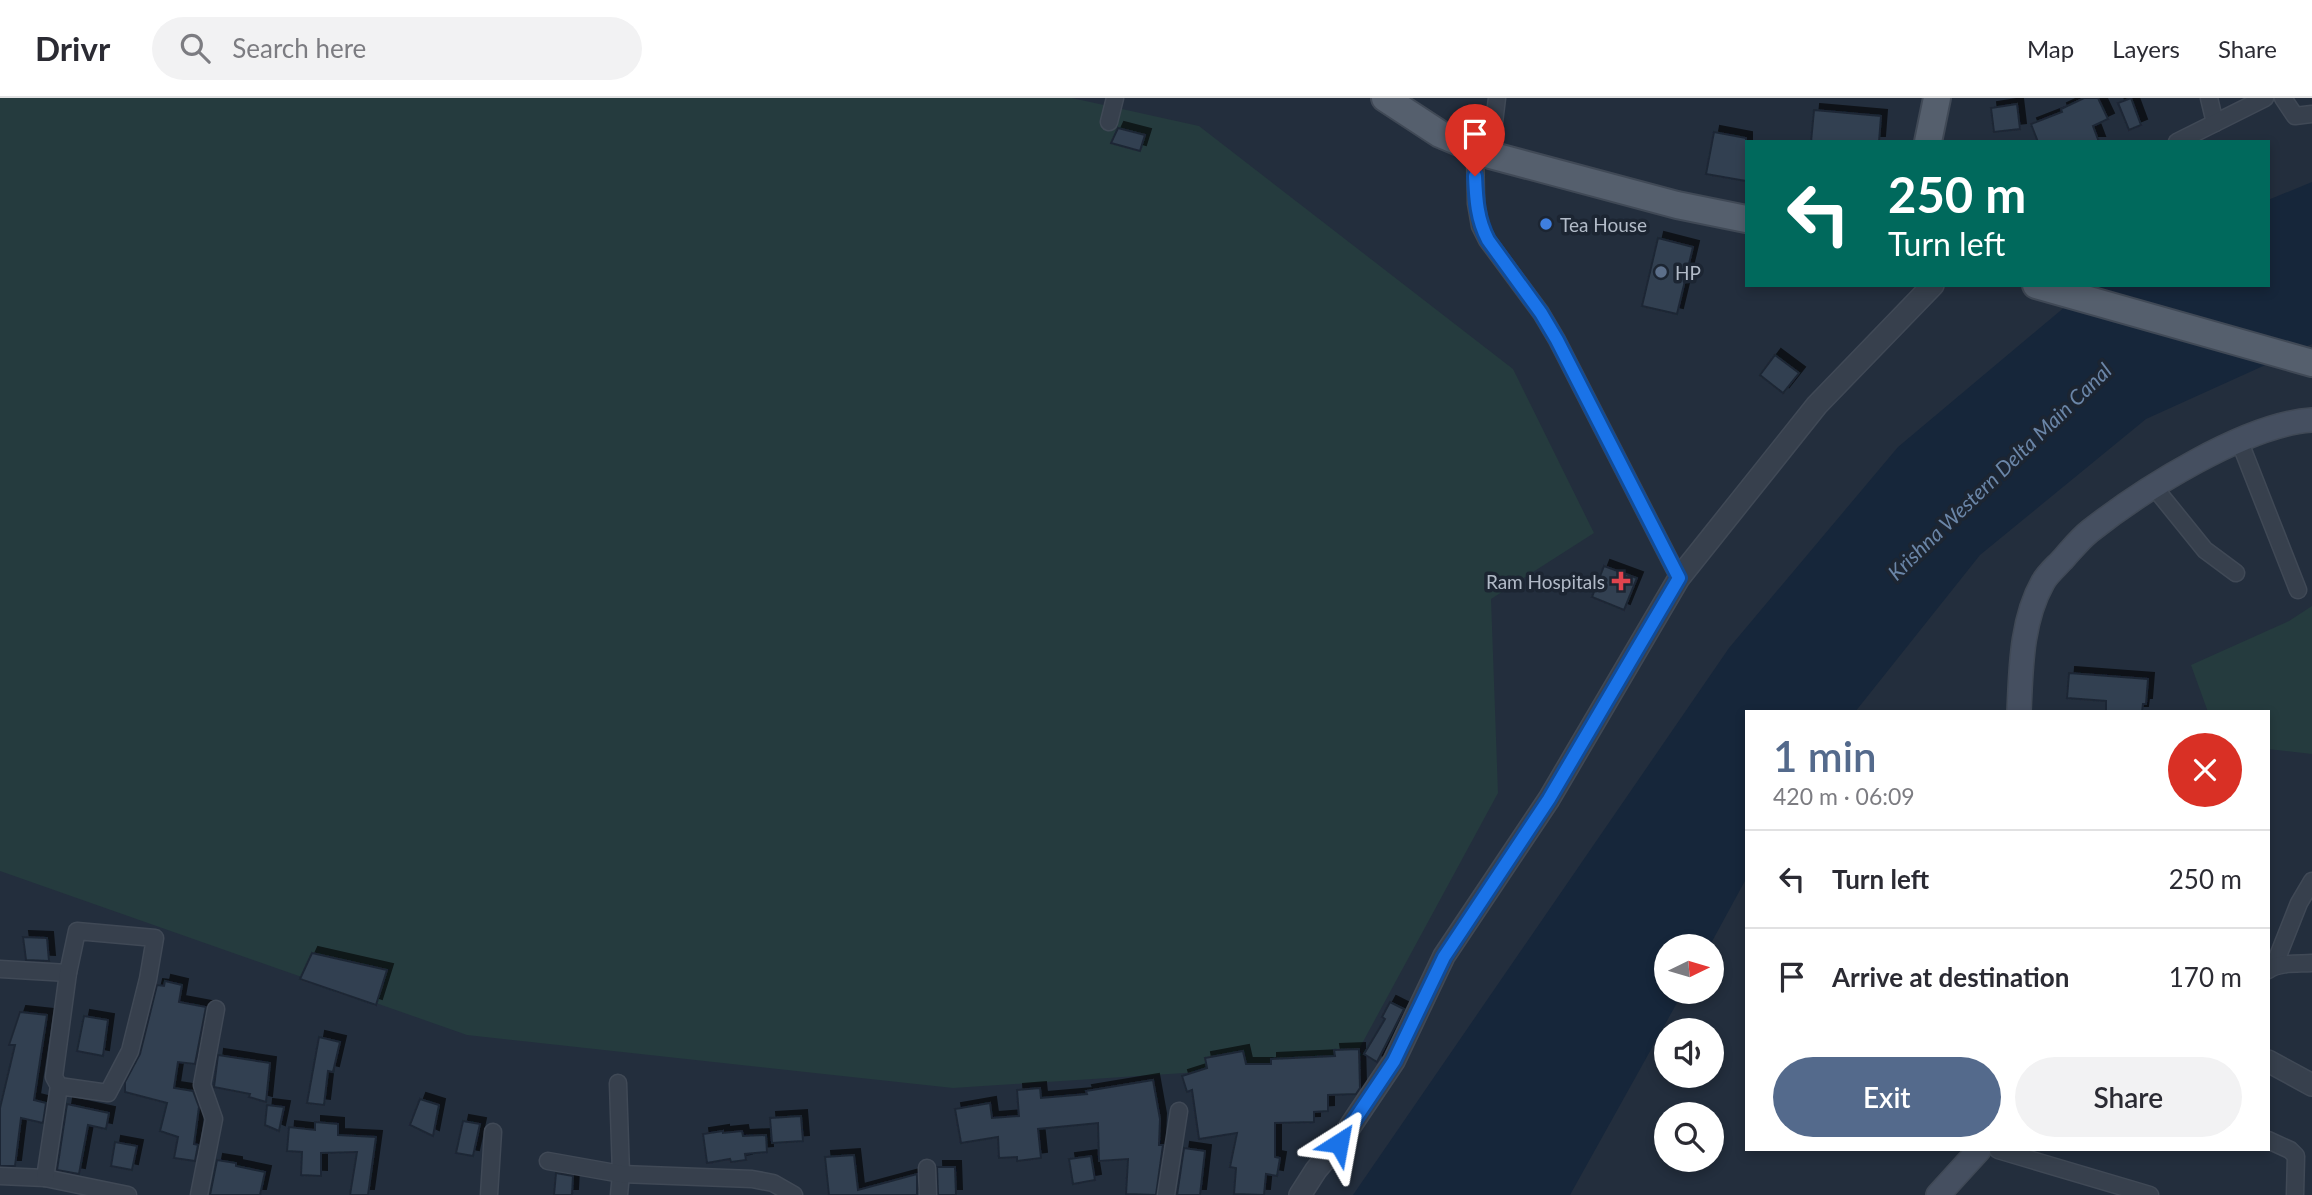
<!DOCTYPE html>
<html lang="en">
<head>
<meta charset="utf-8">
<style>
	body { margin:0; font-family:Lato,sans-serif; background:#f2f2f3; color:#2b2b33; height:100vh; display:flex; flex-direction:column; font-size:26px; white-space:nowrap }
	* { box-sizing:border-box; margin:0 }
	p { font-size:23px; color:#7c7c81 }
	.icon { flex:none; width:38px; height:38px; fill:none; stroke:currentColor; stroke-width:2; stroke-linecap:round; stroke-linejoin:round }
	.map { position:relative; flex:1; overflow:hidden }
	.drawer { position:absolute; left:1745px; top:612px; width:525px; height:441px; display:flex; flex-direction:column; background:#fff; border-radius:0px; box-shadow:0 4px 10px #0003 }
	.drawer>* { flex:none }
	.top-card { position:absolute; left:1745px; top:42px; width:525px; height:147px; border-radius:0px; box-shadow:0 4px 10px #0003; background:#00695c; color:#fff; overflow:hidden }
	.needle { width:46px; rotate:85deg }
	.fabs { position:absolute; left:1654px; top:836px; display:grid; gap:14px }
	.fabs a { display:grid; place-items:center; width:70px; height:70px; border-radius:50%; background:#fff; box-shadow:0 4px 10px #0003; font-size:35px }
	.pin { position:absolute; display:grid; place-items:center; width:60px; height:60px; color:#fff; margin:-72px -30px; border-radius:50% 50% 50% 0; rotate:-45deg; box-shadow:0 0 7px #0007 }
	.pin .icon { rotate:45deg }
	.me { position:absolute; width:77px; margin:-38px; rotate:34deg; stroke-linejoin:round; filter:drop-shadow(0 0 5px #0008) }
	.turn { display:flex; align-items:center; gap:24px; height:147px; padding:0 28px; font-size:32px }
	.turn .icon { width:91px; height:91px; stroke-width:2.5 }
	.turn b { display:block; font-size:49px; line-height:60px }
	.round { display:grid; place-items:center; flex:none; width:74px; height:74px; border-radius:37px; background:#f2f2f3 }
	.headline { display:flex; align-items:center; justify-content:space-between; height:119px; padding:0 28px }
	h1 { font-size:42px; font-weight:600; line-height:52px; color:#546a8c }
	.cta { display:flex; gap:14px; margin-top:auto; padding:14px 28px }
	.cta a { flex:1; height:80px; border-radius:42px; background:#546a8c; color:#fff; font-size:28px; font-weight:600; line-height:80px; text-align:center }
	.cta a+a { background:#f2f2f3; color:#2b2b33 }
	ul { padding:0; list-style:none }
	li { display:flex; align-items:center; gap:21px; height:98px; padding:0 28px; border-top:2px solid #e1e1e2 }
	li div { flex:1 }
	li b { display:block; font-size:26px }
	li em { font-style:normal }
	header { display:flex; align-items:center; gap:42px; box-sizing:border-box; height:98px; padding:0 35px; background:#fff; border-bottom:2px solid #e1e1e2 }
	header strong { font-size:33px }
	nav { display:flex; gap:38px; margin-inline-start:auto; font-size:24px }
	.search { width:490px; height:63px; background:#f2f2f3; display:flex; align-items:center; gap:18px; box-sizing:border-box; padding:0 24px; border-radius:38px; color:#7c7c81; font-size:26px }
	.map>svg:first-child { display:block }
	.green { fill:#253b3e }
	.water { fill:#16263a }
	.building { fill:#324051; stroke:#1e2734; stroke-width:2; filter:url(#shadow) }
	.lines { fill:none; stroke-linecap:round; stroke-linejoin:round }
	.minor-casing { stroke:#404956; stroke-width:19 }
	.tertiary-casing { stroke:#404956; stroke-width:24 }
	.secondary-casing { stroke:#404956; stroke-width:26 }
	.primary-casing { stroke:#404956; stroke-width:30 }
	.minor { stroke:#37404d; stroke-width:16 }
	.tertiary { stroke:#37404d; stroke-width:21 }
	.secondary { stroke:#454f60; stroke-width:23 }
	.primary { stroke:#555f6d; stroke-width:26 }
	.route-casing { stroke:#114b97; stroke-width:18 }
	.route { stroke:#1a73e8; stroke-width:12 }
	.shop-dot { fill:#3f7fe0; stroke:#1c2532; stroke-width:2.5 }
	.service-dot { fill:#5c6f8a; stroke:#1c2532; stroke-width:2.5 }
	.health-dot { fill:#e0444e; stroke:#1c2532; stroke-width:2.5 }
	.labels { text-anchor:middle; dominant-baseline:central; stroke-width:7; stroke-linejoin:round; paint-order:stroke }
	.poi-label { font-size:19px; fill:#b2bbc8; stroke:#1c2532; text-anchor:start }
	.water-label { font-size:21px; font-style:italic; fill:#6b86a8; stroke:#1c2532 }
</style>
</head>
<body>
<header>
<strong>Drivr</strong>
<div class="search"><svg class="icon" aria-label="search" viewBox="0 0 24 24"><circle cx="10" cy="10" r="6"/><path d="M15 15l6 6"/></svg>Search here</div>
<nav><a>Map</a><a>Layers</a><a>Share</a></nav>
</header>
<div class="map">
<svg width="2312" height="1097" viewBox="0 0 2312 1097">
	<defs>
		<filter id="shadow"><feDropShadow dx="6" dy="-6" stdDeviation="0" flood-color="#0009"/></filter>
	</defs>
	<rect width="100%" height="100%" fill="#232e3d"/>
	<!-- green -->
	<g class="green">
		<polygon points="0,0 1072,0 1199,28 1513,271 1594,435 1491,501 1498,695 1352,964 953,990 467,937 0,773"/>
		<polygon points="2312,508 2312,656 2268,651 2268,614 2208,614 2191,567 2289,523"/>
	</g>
	<!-- water -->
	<polygon class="water" points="2312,84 2312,246 2146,321 1980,457 1855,614 1746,614 1746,781 1709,849 1666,849 1666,894 1683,894 1570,1097 1353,1097 1729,550 1898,349 2091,187 2268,187 2268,102"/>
	<!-- building -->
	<g class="building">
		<polygon points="2084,0 2098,0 2108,21 2093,28 2099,44 2038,44 2031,26 2062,14 2061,11"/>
		<polygon points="2131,0 2141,27 2129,32 2118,5"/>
		<polygon points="2017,6 2020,31 1994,34 1991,10"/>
		<polygon points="1814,12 1881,18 1879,44 1811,44"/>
		<polygon points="1118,30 1145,37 1140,53 1111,45"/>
		<polygon points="1714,34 1746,40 1746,83 1706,76"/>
		<polygon points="1658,140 1693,149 1677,216 1642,208"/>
		<polygon points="1775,257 1799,275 1783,295 1760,277"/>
		<polygon points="1604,468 1637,480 1624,512 1592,499"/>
		<polygon points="2069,575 2148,581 2146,606 2143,606 2142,614 2106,614 2106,603 2067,600"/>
		<polygon points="23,839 47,840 49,863 26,862"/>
		<polygon points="312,855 387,872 376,907 300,881"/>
		<polygon points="165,883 182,887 179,904 206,909 195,966 178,964 174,990 193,993 199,1009 194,1046 198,1047 195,1063 174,1060 178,1039 160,1033 167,1005 125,994 125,984 140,956 157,887 164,888"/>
		<polygon points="1390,904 1404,911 1377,964 1364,956 1385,921 1382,919"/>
		<polygon points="20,914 47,917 34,1002 46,1005 43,1025 21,1020 15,1068 0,1068 0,1010 15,947 9,947"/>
		<polygon points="84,918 108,922 103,958 77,953"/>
		<polygon points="319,939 340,944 333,974 328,973 324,1007 307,1005"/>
		<polygon points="1359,951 1360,990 1356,996 1328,997 1328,1013 1314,1014 1314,1024 1275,1025 1275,1059 1280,1060 1277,1078 1266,1076 1264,1097 1234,1096 1236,1070 1230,1069 1237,1035 1199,1041 1192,992 1187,994 1182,978 1207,970 1205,960 1243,953 1246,966 1271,966 1271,961 1335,958 1334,952"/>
		<polygon points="218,957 270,965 266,1004 249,999 250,996 214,989"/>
		<polygon points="1153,982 1160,1021 1159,1047 1163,1047 1156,1097 1126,1096 1128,1061 1099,1063 1098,1025 1038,1031 1041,1060 1017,1063 1017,1059 999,1060 998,1039 961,1045 955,1011 990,1005 992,1020 1019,1018 1017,992 1040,990 1041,1000 1087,996 1086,993"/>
		<polygon points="420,1001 439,1007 433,1038 410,1027"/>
		<polygon points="67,1006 109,1015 106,1031 88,1027 79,1076 57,1072"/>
		<polygon points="267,1007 284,1009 279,1033 265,1027"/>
		<polygon points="801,1018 803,1043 772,1045 770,1020"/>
		<polygon points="463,1023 480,1026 473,1058 456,1055"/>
		<polygon points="315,1024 338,1026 338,1037 376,1039 368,1097 350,1097 357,1054 321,1055 321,1078 301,1077 302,1054 287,1053 289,1029 315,1032"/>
		<polygon points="723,1033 723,1035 742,1033 743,1038 766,1037 767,1054 745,1056 746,1062 731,1064 730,1061 707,1065 703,1036"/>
		<polygon points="115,1044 137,1048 132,1072 111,1068"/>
		<polygon points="1184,1050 1205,1053 1200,1097 1177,1097"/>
		<polygon points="854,1057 858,1092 917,1076 917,1097 829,1097 825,1059"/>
		<polygon points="1091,1058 1095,1082 1073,1086 1069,1061"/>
		<polygon points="217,1062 236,1065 236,1068 265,1074 260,1097 210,1097"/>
		<polygon points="937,1069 955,1069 956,1097 938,1097"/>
		<polygon points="556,1075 573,1078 572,1097 554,1097"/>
	</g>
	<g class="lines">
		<defs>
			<g id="minor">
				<polyline points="2209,0 2215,25"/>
				<polyline points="2283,0 2295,18 2312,16"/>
				<polyline points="1109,24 1115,0"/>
				<polyline points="2177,44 2265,0"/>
				<polyline points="1475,50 1476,105 1480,128 1487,142 1541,215 1557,242 1679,480"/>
				<polyline points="1490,57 1497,0"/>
				<polyline points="2239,342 2298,492"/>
				<polyline points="2154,389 2205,452 2236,475"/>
				<polyline points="2274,868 2299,805 2312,783"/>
				<polyline points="0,871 68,875"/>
				<path d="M2268 872C2280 864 2298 866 2312 865"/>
				<polyline points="618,985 621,1076 619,1097"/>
				<polyline points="2268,1042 2290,1052 2296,1058 2295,1097"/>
				<polyline points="1998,1052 2150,1097"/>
				<polyline points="548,1063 621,1076 752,1081 773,1085 794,1097"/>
				<polyline points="927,1070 928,1097"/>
				<polyline points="0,1078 45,1080 128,1097"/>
				<polyline points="45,1080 59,988 54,979 68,875 77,833 155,840 148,881 130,953 108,995 59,988"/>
				<polyline points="199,1097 214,1021 202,987 216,911"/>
				<polyline points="489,1097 493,1034"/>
				<polyline points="1166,1097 1179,1013"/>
			</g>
			<g id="tertiary">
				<polyline points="2268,963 2312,987"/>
				<polyline points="1300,1097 1316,1072 1339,1045 1394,963 1444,858 1549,701 1679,480 1817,307 1933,187"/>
			</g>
			<g id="secondary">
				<path d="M2019 614C2021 571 2021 523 2043 484 2048 475 2057 468 2064 460 2072 451 2080 441 2090 433 2142 392 2246 326 2312 322"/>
				<polyline points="1938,1097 1979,1052"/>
			</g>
			<g id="primary">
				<polyline points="1385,0 1440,36 1490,57 1677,107 1746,121"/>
				<polyline points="1928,44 1937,0"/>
				<polyline points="2036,187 2312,265"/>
			</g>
		</defs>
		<!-- minor casing -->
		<use href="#minor" class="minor-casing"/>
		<!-- tertiary casing -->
		<use href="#tertiary" class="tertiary-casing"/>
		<!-- secondary casing -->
		<use href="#secondary" class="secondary-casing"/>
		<!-- primary casing -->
		<use href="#primary" class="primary-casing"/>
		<!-- minor -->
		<use href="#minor" class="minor"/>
		<!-- tertiary -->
		<use href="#tertiary" class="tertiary"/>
		<!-- secondary -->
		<use href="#secondary" class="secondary"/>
		<!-- primary -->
		<use href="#primary" class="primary"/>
	</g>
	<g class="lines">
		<defs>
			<path id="route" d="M1339 1045 1394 963 1444 859 1549 701 1679 480 1557 242 1541 215 1488 142C1477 121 1476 101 1475 78"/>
		</defs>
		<!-- route casing -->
		<use href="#route" class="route-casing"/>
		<!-- route -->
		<use href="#route" class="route"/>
	</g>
	<!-- markers -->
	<circle class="shop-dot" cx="1546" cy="126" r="7"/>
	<circle class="service-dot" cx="1661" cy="174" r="7"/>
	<path class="health-dot" d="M1617.5 472.5h7v7h7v7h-7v7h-7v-7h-7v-7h7z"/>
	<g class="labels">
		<!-- poi labels -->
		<g class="poi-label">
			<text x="1560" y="126">Tea House</text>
			<text x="1675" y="174">HP</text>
			<text x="1605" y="483" text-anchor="end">Ram Hospitals</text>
		</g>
		<!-- water labels -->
		<g class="water-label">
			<text transform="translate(1999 373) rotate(-44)">Krishna Western Delta Main Canal</text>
		</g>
	</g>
</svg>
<div class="fabs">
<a><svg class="needle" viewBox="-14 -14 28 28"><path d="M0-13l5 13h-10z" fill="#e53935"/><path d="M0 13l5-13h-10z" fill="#7c7c81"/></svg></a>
<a><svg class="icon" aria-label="sound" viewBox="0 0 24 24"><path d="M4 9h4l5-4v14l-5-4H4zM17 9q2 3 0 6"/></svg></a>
<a><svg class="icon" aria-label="search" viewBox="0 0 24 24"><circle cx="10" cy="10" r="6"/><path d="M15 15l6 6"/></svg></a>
</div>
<div class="pin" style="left:1475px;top:78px;background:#d93025"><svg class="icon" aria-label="arrive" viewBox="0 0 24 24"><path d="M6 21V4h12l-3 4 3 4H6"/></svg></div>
<svg class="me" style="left:1339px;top:1045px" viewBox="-20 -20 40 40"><path d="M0-17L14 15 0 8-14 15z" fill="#1a73e8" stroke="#fff" stroke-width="4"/></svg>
<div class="top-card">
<div class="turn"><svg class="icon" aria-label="left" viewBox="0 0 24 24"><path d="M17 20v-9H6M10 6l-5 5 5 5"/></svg><div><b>250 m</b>Turn left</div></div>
</div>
<section class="drawer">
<div class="headline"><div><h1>1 min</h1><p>420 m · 06:09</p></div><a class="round" style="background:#d93025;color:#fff"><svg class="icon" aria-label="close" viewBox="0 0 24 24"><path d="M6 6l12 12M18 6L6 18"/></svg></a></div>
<ul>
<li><svg class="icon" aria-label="left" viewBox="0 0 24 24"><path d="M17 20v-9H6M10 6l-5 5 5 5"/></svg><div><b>Turn left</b></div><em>250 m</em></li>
<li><svg class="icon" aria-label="arrive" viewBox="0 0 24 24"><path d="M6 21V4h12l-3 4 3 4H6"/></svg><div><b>Arrive at destination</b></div><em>170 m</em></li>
</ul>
<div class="cta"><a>Exit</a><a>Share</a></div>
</section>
</div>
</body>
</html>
